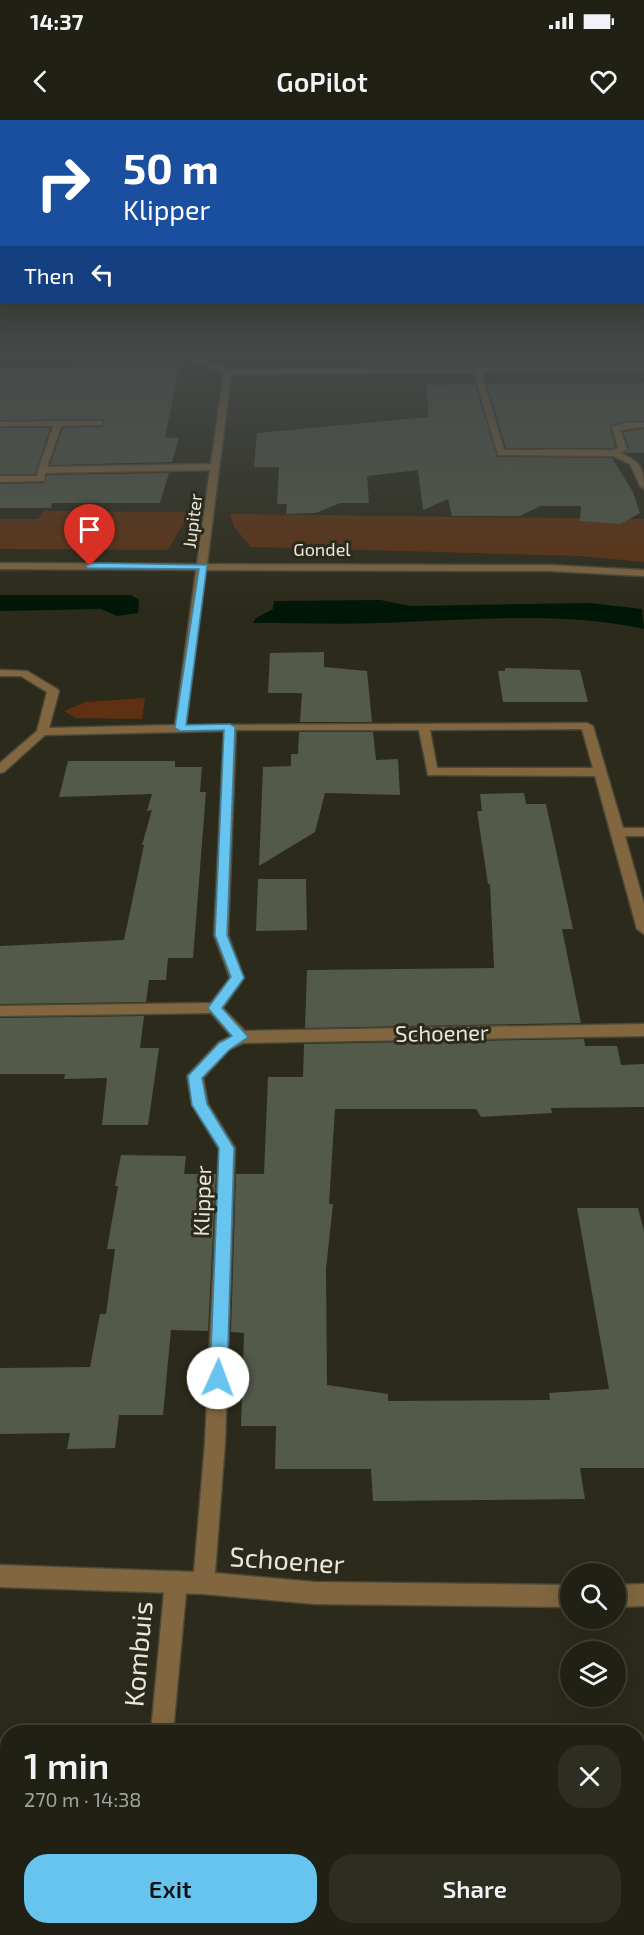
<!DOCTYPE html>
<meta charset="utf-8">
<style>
:root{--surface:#212014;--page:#2d2d22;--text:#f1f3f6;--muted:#a2a3a0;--line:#3e3e34;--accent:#67c4ef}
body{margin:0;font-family:"Exo 2",sans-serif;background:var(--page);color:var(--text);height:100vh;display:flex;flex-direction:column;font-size:22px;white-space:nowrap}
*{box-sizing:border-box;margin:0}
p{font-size:20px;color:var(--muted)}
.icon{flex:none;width:33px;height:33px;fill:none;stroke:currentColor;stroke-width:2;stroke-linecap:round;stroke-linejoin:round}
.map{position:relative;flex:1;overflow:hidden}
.side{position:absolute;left:0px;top:1605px;width:645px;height:210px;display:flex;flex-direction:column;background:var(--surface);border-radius:24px 24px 0 0;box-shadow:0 6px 24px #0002,0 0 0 2px var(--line)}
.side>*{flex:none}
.hud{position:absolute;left:0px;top:0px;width:645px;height:183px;box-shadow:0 6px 24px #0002,0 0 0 2px var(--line);background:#1a4fa0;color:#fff;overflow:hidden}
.fabs{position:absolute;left:560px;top:1443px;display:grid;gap:12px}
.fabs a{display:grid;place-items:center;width:66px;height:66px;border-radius:50%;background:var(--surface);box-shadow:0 6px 24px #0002,0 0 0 2px var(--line);font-size:30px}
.pin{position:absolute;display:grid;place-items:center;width:51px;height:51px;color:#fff;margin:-62px -26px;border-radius:50% 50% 50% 0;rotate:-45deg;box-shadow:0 0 6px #0007}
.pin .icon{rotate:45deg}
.me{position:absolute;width:66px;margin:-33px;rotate:2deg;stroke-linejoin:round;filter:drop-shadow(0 0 4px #0008)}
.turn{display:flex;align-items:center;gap:21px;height:126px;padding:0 24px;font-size:27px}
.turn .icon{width:78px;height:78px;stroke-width:2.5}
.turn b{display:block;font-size:42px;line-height:51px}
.then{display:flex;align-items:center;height:57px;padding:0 24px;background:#0003;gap:12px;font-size:22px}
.round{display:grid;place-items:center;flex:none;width:63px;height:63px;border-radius:24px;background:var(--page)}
.summary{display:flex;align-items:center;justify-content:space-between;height:102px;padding:0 24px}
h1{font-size:36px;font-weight:600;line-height:45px}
.primary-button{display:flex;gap:12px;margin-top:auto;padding:12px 24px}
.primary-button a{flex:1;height:69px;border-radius:24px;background:var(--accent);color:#111;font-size:24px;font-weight:600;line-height:69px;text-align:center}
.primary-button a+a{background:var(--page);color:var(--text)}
.status{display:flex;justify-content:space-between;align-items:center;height:42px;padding:0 30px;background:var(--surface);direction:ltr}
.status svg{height:16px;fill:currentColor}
header{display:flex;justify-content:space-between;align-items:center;height:78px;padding:0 24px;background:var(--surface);font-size:27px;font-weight:600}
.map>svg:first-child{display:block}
</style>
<div class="status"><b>14:37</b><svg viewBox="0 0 49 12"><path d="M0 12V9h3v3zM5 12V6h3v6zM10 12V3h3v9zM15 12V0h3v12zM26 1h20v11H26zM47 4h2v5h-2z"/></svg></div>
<header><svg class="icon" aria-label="back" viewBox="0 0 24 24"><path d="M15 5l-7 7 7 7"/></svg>GoPilot<svg class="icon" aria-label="heart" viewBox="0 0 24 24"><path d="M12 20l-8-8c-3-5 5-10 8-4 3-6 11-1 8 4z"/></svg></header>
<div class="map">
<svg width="644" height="1815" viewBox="0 0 644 1815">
<rect width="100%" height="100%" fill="#2c2a1a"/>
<path fill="#5f3112" d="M44,391l146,1 -22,38 -168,-1v-30h38z
M230,394l414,5v43l-65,-6 -328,-9 -17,-20z
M145,578l-3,21 -67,-1 -11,-7 22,-9z"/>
<path fill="#001606" d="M0,475h131l8,5 -1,13 -21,3 -16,-7 -101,2z
M380,480l31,6 179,-3 52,6 2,20c-77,-17 -161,-10 -239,-7 -50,3 -101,1 -152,1l3,-5 17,-9 1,-8z"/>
<path fill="#535a4a" d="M179,247l-14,71h14l-7,24 -122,3 13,-37 39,-1 2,-8 -104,1v-52z
M644,263v38h-19l-15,5 5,21 -2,1h-107l-19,-64z
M475,264l22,73 115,1 21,34 7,21 -20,11 -40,-3 1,-15h-41l-20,10h-68l-4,-17 -25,11 -5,-40 -51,6 2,27h-29l-24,10 -30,1 1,-10h-10l2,-37h-25l3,-34 171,-16 -1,-32z
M0,308h50l-15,46h-35z
M644,309v24h-19l4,-5 -6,-16z
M169,353l-9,30h-108l-1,5h-51v-24l44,-1 3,-8z
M324,532v15l43,4 5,51h-72l2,-29h-34l2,-40z
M505,548l75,2 8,32h-85l-5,-31h7z
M299,612h74l3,28 22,-1 2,36 -75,-2 -10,39 -56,34 4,-99 28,-1v-12h7z
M68,641h107v6h27l-2,25h6l-13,166h-25l-2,22h-17l-3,22 -146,2v-58l124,-6 20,-95h-2l10,-35 -5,1 5,-17 -93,3z
M524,673l2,11h20l27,125h-11l19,94 -276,5 2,-58 187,-2 -4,-84h-2l-11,-73h5l-2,-17z
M258,759h48l1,51 -51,1z
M144,896l-4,32h19l-11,77h-46l5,-47 -43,1 1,-5h-65v-56z
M584,919l1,7h32l4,19 23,-1v43l-93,1 1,5 -71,4 -5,-8h-141l-6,95h4l-7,65 1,116 61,9v7l162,-1 -1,-7 60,-4 -32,-181h61l6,23v237h-64l5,31 -196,2h-16l-2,-32h-96l1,-43h-35l3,-93 -13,-1 5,-158h28l4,-97h35l1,-33z
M121,1035l65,1 -2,18h32l-8,157 -37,-1 -8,85h-44l-4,33 -48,1 3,-16 -70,1v-66l90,-1 10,-53h6l9,-65h-8l11,-63h-3z"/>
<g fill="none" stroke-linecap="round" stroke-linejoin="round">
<defs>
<path id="pedestrian" d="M102,301v4h-3l-99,1v-4z
M42,347l4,3 -2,11 -44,1v-6h37l1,-6z
M176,1451l8,3 3,8 -14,150h-22l14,-150 3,-8z
M137,1808h25v7h-26z"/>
<path id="minor" d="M126,236h68l35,14 415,-3v4l-163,1 23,78h109l5,-2 -6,-21 14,-4h18v4l-24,3 7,19 -6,4c19,9 23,14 23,36l-4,-3 -10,-22 -17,-8 -115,-1 -24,-83 -243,2 -24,190 343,1 94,5v6l-94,-5 -344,-1 -20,155 401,-2 6,3 30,102h21v8h-19l19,68v30l-7,-5 -42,-153 -167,-1 -9,-45h-183l-8,205 16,43 -21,30 22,23 399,-7v12l-401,7 -14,7 -26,28 5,26 27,44 -10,295 -10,130 100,9 255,3v22l-255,-3 -111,-10 -204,-7v-22l194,7 11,-129 14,-294 -27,-44 -5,-29 32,-34 12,-6 -20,-23 -211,3v-10l211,-3 19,-25 -16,-43 10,-204 -179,4 -41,37 -4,1v-10l37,-32 10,-39 -26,-16h-21v-6l27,1 30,18 2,2 -10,37 126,-3 21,-155 -196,-1v-6l197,1 13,-94 -168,3 -4,-3 16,-46 4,-2 4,2 -15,43 164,-3 13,-91 -35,-14 -59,-1zM582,609l11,39h-156l-7,-38z
M644,1464v22l-29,1v-22z"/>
</defs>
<use href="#pedestrian" stroke="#4a4839" stroke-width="3"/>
<use href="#minor" stroke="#4a4839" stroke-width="3"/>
<use href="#pedestrian" fill="#81663f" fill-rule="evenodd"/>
<use href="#minor" fill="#81663f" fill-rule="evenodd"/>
</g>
<linearGradient id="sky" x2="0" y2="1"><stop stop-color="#18170e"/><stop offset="0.48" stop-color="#454a49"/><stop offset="1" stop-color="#454a49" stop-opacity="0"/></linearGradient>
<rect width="644" height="490" fill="url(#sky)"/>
<path fill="#67c4ef" stroke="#437f9b" stroke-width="1.5" d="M90,443l117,2 -21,160 44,-1 5,3 -8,208 17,43 -22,30 26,29 -19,13 -27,28 5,26 27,44 -7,230 -2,5 -7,3 -6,-3 -2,-5 9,-230 -27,-43 -4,-29 31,-33 13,-7 -24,-28 23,-31 -16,-42 9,-205 -44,1 -5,-3 24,-159 -112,-1 -1,-2z"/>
<g text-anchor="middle" stroke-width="6" stroke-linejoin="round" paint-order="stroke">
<g font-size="18" fill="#e8e7dd" stroke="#2c2a1a">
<text transform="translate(193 401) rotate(-83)" y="6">Jupiter</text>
<text x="322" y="436">Gondel</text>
</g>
<g font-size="22" fill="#e8e7dd" stroke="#2c2a1a">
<text transform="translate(442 913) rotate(-1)" y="8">Schoener</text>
<text transform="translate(202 1081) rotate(-88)" y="8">Klipper</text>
</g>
<g font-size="27" fill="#e8e7dd" stroke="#2c2a1a">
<text transform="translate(287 1441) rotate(4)" y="9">Schoener</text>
<text transform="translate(139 1534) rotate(-85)" y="9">Kombuis</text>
</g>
</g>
</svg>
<div class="fabs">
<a><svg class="icon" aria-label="search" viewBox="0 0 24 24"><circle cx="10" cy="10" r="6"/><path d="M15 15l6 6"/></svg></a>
<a><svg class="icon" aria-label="layers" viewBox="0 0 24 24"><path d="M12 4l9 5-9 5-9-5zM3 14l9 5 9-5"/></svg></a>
</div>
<div class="pin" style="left:90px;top:446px;background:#d93025"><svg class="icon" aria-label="arrive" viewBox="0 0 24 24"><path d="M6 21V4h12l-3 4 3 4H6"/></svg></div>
<svg class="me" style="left:218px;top:1258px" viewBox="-20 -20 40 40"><circle r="19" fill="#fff"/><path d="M0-13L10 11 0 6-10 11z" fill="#67c4ef"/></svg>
<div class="hud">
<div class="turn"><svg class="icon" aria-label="right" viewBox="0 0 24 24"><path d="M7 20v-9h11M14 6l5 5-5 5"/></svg><div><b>50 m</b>Klipper</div></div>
<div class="then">Then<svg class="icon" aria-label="left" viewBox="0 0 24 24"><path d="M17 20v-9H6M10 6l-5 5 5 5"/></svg></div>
</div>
<section class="side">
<div class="summary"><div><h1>1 min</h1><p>270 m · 14:38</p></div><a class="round"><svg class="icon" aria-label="close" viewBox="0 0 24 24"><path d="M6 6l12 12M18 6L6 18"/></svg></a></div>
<div class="primary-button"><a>Exit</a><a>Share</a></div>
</section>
</div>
